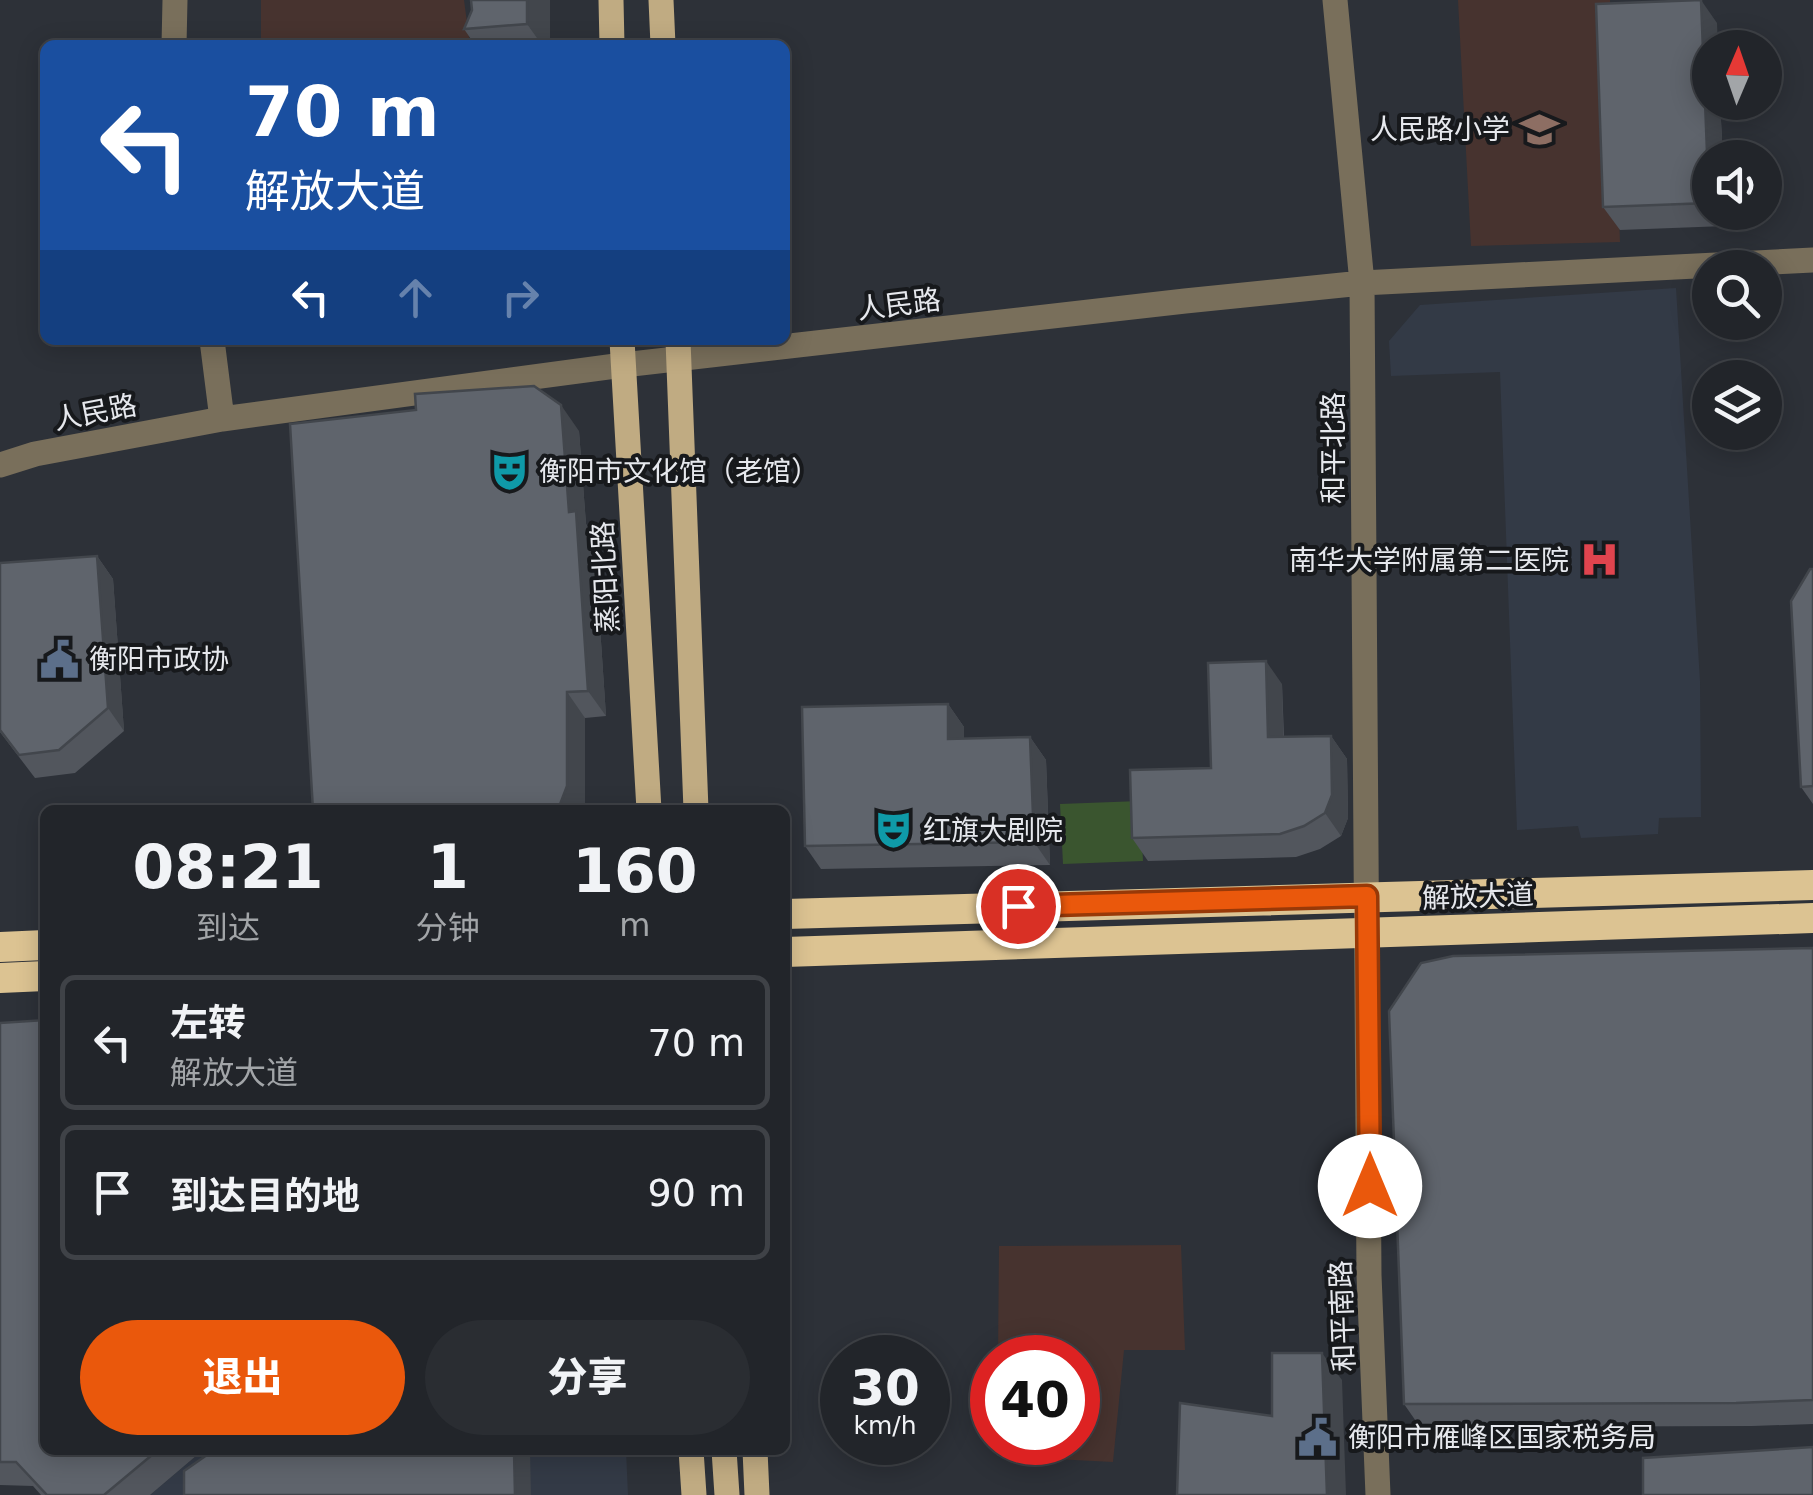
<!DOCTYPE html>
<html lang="zh">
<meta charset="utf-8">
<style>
:root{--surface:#22252a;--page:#2a2d32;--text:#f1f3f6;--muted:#a2a5a8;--line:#3f4247;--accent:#ea580c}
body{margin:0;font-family:"DejaVu Sans","Noto Sans SC",sans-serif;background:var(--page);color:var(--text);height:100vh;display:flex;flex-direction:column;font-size:38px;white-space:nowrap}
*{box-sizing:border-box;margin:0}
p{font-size:32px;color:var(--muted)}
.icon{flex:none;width:55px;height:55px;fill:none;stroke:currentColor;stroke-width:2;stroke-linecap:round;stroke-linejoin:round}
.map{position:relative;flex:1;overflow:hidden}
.panel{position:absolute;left:40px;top:805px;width:750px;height:650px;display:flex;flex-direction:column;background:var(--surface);border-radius:15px;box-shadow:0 5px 25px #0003,0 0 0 2px var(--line)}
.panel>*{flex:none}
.top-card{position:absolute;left:40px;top:40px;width:750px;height:305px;border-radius:15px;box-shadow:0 5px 25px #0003,0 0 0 2px var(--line);background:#1a4fa0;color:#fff;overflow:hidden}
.needle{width:65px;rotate:2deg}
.fabs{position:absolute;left:1692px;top:30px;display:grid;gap:20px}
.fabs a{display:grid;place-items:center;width:90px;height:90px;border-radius:50%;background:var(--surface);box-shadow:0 5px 25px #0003,0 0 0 2px var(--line);font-size:50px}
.speed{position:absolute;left:820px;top:1335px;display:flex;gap:20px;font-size:50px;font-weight:700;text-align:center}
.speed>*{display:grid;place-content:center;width:130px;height:130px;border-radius:50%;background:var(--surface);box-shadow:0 5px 25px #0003,0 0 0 2px var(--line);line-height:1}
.speed small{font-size:25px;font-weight:400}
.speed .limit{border:15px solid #d22;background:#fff;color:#111}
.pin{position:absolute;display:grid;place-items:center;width:85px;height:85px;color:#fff;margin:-42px;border:5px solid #fff;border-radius:50%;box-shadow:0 2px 10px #0007}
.me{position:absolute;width:110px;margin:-55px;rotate:0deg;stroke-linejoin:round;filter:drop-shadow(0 0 8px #0008)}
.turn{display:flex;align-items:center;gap:35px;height:210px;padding:0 40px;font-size:45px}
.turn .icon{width:130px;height:130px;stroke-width:2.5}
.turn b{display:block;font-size:70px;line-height:85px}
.lanes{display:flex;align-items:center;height:95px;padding:0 40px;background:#0003;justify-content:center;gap:50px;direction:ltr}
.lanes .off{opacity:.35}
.eta{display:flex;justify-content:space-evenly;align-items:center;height:170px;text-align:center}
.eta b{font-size:60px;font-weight:800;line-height:70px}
.action{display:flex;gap:20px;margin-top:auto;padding:20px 40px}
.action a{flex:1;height:115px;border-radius:60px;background:var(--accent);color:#fff;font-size:40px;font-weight:800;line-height:115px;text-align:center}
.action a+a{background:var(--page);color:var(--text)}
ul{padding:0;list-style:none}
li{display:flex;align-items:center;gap:30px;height:135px;margin:0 20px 15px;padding:0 20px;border:5px solid var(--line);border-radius:15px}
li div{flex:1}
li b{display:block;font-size:38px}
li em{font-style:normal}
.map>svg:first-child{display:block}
</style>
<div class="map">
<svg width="1813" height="1495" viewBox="0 0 1813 1495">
<rect width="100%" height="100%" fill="#2d3138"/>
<path fill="#333a46" d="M1676,288l24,393 1,136 -42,1 -1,16 -77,4 -3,-12 -61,4 -17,-458 -109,4 -2,-35 31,-36z
M203,1450h423l2,45h-478z"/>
<path fill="#47332f" d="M261,0h203l6,45h-209z
M1458,0h152l10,242 -149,4z
M1181,1245l4,105h-61l-11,112 -116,-6v-13l81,-1v-84l-80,-1 1,-111z"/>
<path fill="#3a552f" d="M1140,801l3,60 -80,3 -3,-60z"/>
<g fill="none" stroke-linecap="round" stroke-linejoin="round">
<path stroke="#796f5b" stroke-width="25" d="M1335,0l27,283 7,992 9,220
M174,45l1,-45
M212,340l10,79
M0,465l35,-11 187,-35 401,-54 562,-64 177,-18 451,-23"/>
<path stroke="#c0ab82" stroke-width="25" d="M611,0l1,45
M661,0l2,45
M622,340l27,470
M678,340l18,470
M691,1450l3,45
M724,1450l3,45
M755,1450l2,45"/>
<path stroke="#dcc392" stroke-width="30" d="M785,914l1028,-29
M0,947l45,-2
M785,952l1028,-34
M0,978l45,-2"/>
</g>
<path fill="#52565d" d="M471,0h79v45h-75l-11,-16 8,-19z
M1717,23l-7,79h10l3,56h-13v54h15v14l-105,4 -17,-23z
M416,410l163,21 7,93 8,13 12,179 -21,2v92z
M97,556l16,23 11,152 -49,42 -40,5 -35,-46v-169z
M1813,569v235l-12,-17z
M1282,684l2,53 47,-1 16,23 1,59 -7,18 -21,13 -24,8 -148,4 -16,-23 79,-70z
M948,704l16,23v12l66,-2 16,23 4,105 -229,4 -16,-23z
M1813,948v476l-61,2 -332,1 -16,-23z
M0,1023l45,427h158l-53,45h-109l-8,-9 -33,-1z"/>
<path fill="#42464c" d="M527,0h23v45h-8l-15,-21z
M1701,0l16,23 1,25h-8v54h10l3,56h-13v46z
M1716,212h9v14z
M561,405l18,26 7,93 8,13 12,179 -18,-25 -19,-179z
M97,556l16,23 11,152 -16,-23z
M1266,661l16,23 2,76 -16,-23z
M567,692l18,26v92h-28z
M948,704l16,23v35l-16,-23z
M1331,736l16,23 1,59 -7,18 -16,-23z
M1030,737l16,23 4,105 -16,-23z
M1322,1353l20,27 4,115h-19z
M514,1450h16l1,45h-16z"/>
<path fill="#5f646c" stroke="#42464c" stroke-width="2.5" d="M471,0h56v24l-63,5 8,-19z
M1701,0l8,203 -106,4 -7,-203z
M534,386l27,19 8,107 7,-1 12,180 -21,1v94l-8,21 -2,3h-244l-23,-386 126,-14 -1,-16z
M97,556l11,152 -49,42 -40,5 -19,-25v-167z
M1810,569h3v217l-12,1 -10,-186z
M1266,661l2,76 63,-1 1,59 -7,18 -21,13 -24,8 -148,4 -2,-68 81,-2 -3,-105z
M948,704v35l82,-2 4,105 -229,4 -3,-139z
M1813,948v452l-77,3 -332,1 -15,-393 32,-48 32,-7z
M45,1020v430h113l-54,45h-57l-31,-33h-16v-439z
M1272,1353h50l5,142h-150l3,-92 92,13z
M1813,1447v48h-170v-37z
M214,1450h300l1,45h-331v-24z"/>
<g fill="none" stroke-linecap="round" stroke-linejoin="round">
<defs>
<path id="route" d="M1018,906l349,-10 3,290"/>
</defs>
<use href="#route" stroke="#983908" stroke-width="25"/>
<use href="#route" stroke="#ea580c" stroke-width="18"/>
</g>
<defs>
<symbol id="school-bare" viewBox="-9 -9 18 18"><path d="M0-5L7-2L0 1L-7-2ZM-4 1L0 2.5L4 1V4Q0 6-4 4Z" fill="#8d6e63" stroke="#17191c" stroke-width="2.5" paint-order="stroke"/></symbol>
<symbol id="theatre-bare" viewBox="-9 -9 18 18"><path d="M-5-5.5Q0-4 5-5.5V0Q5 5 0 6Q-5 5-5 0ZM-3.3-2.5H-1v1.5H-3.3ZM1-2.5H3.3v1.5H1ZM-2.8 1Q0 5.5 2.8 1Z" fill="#0f9aa8" stroke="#17191c" stroke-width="2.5" paint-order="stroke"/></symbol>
<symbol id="hospital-bare" viewBox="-9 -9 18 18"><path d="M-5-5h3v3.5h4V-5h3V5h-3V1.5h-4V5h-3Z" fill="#e0444e" stroke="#17191c" stroke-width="2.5" paint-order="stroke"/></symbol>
<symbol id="civic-bare" viewBox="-9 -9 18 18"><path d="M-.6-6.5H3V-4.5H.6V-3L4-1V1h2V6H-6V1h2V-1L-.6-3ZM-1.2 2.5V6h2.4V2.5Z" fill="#5c6f8a" stroke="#17191c" stroke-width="2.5" paint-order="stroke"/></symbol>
</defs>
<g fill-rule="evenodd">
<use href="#school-bare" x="1512" y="102" width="55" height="55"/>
<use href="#theatre-bare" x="482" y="444" width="55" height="55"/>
<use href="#hospital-bare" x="1572" y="532" width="55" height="55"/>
<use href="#civic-bare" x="32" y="632" width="55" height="55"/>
<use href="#theatre-bare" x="866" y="802" width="55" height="55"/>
<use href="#civic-bare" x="1290" y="1410" width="55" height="55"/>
</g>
<g text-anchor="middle" stroke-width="8" stroke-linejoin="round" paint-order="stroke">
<g font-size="28" fill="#e6e8ed" stroke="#17191c" text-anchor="start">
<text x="1510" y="139" text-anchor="end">人民路小学</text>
<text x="539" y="481">衡阳市文化馆（老馆）</text>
<text x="1569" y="570" text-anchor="end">南华大学附属第二医院</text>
<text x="89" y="669">衡阳市政协</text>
<text x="923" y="840">红旗大剧院</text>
<text x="1348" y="1447">衡阳市雁峰区国家税务局</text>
</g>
<g font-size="28" fill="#e6e8ed" stroke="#17191c">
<text transform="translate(899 304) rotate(-7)" y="10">人民路</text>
<text transform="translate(95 412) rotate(-11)" y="10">人民路</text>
<text transform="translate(1333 448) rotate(-90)" y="10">和平北路</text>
<text transform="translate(605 577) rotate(-93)" y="10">蒸阳北路</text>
<text transform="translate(1478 896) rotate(-2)" y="10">解放大道</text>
<text transform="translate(1342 1316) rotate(-92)" y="10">和平南路</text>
</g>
</g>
</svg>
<div class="fabs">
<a><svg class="needle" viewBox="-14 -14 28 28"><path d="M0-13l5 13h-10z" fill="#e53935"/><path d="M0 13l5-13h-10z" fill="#a2a5a8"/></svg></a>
<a><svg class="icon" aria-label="sound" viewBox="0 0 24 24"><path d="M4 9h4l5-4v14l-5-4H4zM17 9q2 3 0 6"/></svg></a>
<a><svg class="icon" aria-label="search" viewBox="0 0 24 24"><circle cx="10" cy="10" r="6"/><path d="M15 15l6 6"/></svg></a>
<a><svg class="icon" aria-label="layers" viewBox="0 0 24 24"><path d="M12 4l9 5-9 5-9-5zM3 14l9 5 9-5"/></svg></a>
</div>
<div class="speed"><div>30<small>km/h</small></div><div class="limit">40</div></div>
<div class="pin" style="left:1018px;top:906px;background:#d93025"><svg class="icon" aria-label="arrive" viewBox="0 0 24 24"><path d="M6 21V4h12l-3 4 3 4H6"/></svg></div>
<svg class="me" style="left:1370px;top:1186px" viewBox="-20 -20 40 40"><circle r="19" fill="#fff"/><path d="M0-13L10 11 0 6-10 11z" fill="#ea580c"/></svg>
<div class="top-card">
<div class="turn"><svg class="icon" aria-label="left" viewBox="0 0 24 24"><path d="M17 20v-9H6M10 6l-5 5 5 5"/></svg><div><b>70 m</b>解放大道</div></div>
<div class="lanes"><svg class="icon" aria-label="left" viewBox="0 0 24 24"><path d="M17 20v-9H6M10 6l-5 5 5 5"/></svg><svg class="icon off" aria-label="ahead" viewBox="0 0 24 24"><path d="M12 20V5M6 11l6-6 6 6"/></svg><svg class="icon off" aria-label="right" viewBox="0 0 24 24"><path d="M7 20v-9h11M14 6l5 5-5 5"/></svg></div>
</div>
<section class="panel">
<div class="eta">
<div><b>08:21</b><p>到达</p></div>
<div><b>1</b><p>分钟</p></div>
<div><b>160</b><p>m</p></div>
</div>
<ul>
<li><svg class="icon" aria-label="left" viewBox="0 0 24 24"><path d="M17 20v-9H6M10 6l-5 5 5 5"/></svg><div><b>左转</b><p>解放大道</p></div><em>70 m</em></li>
<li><svg class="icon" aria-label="arrive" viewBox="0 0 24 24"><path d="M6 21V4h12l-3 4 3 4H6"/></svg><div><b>到达目的地</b></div><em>90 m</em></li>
</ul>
<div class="action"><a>退出</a><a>分享</a></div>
</section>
</div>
